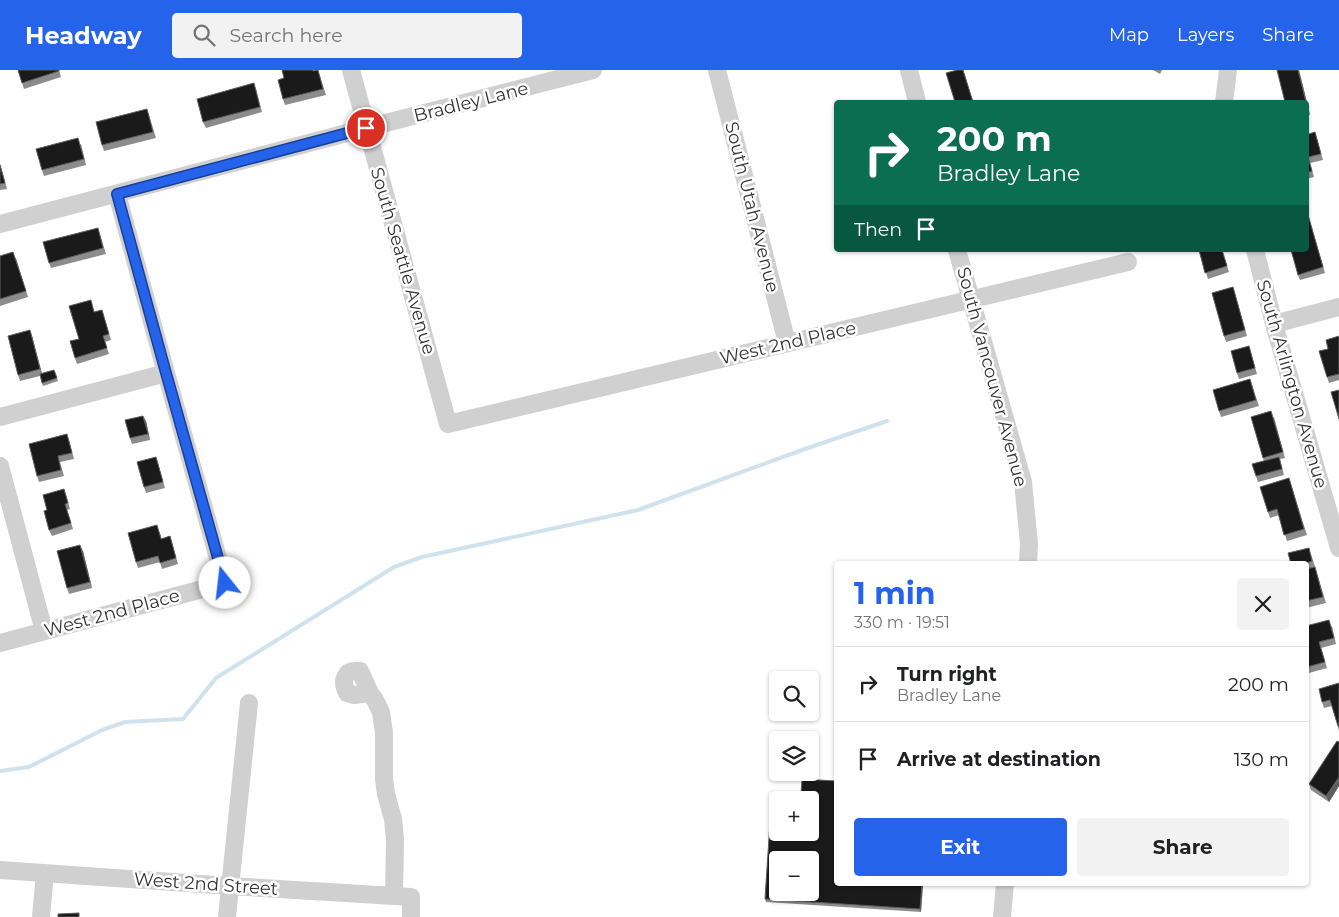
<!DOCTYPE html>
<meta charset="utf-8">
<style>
:root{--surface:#fff;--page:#f2f2f2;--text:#202124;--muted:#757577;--line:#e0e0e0;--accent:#2563eb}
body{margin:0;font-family:Montserrat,sans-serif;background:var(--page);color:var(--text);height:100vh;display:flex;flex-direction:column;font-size:19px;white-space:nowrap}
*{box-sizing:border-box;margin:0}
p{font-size:16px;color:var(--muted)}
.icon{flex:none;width:28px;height:28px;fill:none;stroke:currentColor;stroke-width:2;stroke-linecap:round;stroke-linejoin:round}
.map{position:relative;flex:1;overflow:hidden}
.panel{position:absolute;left:834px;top:491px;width:475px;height:325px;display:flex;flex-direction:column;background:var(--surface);border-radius:5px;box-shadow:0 1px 4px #0004}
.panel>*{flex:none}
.top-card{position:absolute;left:834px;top:30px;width:475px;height:152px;border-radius:5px;box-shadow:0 1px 4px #0004;background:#0b6e4f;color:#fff;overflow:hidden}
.buttons{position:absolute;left:769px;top:601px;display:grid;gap:10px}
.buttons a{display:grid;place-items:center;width:50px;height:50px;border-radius:5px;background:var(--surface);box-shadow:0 1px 4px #0004;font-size:25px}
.pin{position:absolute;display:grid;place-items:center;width:42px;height:42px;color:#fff;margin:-21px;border:2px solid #fff;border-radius:50%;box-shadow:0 1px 5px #0007}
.me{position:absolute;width:55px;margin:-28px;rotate:344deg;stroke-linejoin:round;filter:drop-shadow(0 0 4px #0008)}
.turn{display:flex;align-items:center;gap:18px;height:105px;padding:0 20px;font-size:22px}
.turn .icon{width:65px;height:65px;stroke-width:2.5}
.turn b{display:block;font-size:35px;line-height:42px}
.then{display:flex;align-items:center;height:48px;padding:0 20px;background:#0003;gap:10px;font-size:19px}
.round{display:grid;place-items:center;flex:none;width:52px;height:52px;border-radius:5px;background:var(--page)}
.headline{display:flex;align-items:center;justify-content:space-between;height:85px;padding:0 20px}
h1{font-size:30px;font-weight:700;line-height:38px;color:var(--accent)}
.cta{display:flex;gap:10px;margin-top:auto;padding:10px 20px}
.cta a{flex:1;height:58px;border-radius:5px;background:var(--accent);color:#fff;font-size:20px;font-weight:700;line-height:58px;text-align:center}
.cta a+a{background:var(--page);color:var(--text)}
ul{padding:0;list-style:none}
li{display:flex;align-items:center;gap:15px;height:75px;padding:0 20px;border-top:1px solid var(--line)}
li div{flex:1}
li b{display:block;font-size:19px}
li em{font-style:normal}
header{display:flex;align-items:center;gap:30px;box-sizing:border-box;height:70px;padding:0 25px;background:var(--accent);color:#fff}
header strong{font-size:24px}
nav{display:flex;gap:28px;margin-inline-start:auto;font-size:18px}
.search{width:350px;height:45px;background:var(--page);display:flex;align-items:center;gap:12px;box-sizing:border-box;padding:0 18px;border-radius:5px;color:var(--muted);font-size:19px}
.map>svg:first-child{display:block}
</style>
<header>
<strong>Headway</strong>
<div class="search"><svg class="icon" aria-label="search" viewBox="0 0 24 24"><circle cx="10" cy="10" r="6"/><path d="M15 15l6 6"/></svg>Search here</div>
<nav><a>Map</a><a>Layers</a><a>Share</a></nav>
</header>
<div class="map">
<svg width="1339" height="847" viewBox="0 0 1339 847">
<rect width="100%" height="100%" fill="#fff"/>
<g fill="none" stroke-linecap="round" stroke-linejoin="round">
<path stroke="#cfe2ee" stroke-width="4" d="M0,701l29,-4 73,-37 23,-8 58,-3 33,-41 178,-111 28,-10 216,-47 167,-61 82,-28"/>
<path stroke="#d0d0d0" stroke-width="18" d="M351,0l97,354 680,-162
M717,0l70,273
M909,0l8,32
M1224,32l4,-32
M0,154l366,-96 227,-58
M957,180l66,232 6,62 -1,20
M1255,180l19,74 65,224
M1274,254l65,-17
M0,347l166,-44
M0,396l44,165
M0,573l225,-60 -59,-210 -49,-179
M370,623l-16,2 -7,-2c-6,-12 -3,-24 13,-22l10,22 5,7 6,12 3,21v46l2,15 7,25 2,20 -1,57
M0,800l230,16 181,11v20
M41,847l4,-44
M227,847l22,-214
M1002,847l3,-33"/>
</g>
<path fill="#8c8c8c" d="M18,0h41l2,7 -37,12z
M1153,0h9l-2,4z
M1299,0l11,45h-4v-13z
M314,1l6,5 6,19 -41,10 -2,-6z
M256,19l6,23 -56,16 -3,-6z
M149,45l7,23 -52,13 -2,-6z
M1315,62l8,28 -13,3 4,14 -8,2v-44z
M81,74l5,21 -42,11 -2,-6z
M0,93l7,26 -7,1z
M1308,144l17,59 -25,7 -2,-5z
M100,164l6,20 -55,14 -2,-5z
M1199,180h23l7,22 -21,7z
M0,186l16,2 12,39 -28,9z
M1233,217l14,49 -21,6 -2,-6z
M102,240l9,30 -6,2 4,12 -32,10 -2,-6 4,-19 16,-27z
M32,266l10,37 12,-3 4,11 -15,5 -3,-10 -20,5 -2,-6z
M1339,266v44l-10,3 -2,-6 1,-28z
M1249,276l8,28 -18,5 -2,-6z
M1252,315l7,21 -38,11 -2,-6z
M1251,347h23l11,41 -5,1 4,16 -26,7 -2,-6 8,-15z
M146,351l4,19 -18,4 -2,-6z
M69,370l5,19 -14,3 4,14 -25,6 -2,-6z
M158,393l7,25 -19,5 -2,-6z
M1289,408l18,57 -20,6 -8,-26 -9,3 -2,-6z
M66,425l4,14 -3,1 6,19 -21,7 -3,-6 -2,-20z
M159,461l3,8 8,-3 8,28 -16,5 -2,-7 -22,6 -2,-6z
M83,481l9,37 -23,6 -2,-6z
M1311,484l6,19 9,30 -20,5v-44h-15z
M1306,556h26l4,18 -15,4 6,20 -18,5 -3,-8z
M1339,613v48l-7,-25 -8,2 -2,-6z
M1339,672v44l-10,16 -18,-12 -2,-6z
M836,814h87l-2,28 -155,-10 -1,-3z"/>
<path fill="#5f5f5f" d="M1298,0h1l11,45 -2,-6z
M30,260l2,6 10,39 -2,-6z
M143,346l3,5 4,19 -2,-6z
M80,475l3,6 9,37 -2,-6z
M1339,707v9l-10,16 -3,-6z
M922,814h1l-2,28 -1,-3z"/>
<path fill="#1a1a1a" stroke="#5f5f5f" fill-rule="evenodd" d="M18,0h41v1l-37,12z
M282,0h31v1l5,-1 5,19 -40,10 -5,-19 6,-2z
M957,0h6l10,32h-18l-9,-29z
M1277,0h21l8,32h-21z
M254,13l6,24 -57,15 -6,-23z
M147,39l6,23 -51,13 -6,-23z
M1315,62l6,22 -13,3 4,14 -6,2v-38z
M78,68l6,21 -42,11 -6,-21z
M0,95l5,18 -5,1z
M1306,138l17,59 -25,8 -7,-25h15z
M98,158l5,20 -54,15 -6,-21z
M1199,180h23l5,16 -22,7z
M13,182l13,39 -26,8v-43z
M1233,217l12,43 -21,6 -12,-43z
M91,230l3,12 8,-2 7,24 -6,2 4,12 -32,10 -5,-17 9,-2 -10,-33z
M30,260l10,39 -22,6 -10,-39z
M1339,266v38l-12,3 -8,-26 9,-2 -2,-9z
M1249,276l6,22 -18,5 -6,-22z
M54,300l3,8 -15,5 -2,-9z
M1250,309l6,21 -37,11 -6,-21z
M1339,320v29l-8,-27z
M1271,341l12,41 -20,6 -12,-41z
M143,346l5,18 -18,4 -5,-18z
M67,364l5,19 -14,3 3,14 -24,6 -8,-32z
M156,387l7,25 -19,5 -7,-25z
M1279,387l3,12 -26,7 -4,-12z
M1289,408l15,51 -20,6 -7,-26 -9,3 -8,-25z
M64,419l4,14 -3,1 6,19 -22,7 -5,-19 3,-1 -4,-15z
M157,455l4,14 9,-3 6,22 -16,5 -2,-7 -22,6 -8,-29z
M80,475l10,37 -23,6 -10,-37z
M1309,478l3,13 -8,3h-13l-3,-11z
M1315,497l8,30 -17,4v-32z
M1329,550l5,18 -15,4 6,20 -18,5 -1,-41z
M1339,613v43h-1l-8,-26 -8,2 -3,-13z
M1337,671l2,1v35l-13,19 -17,-12z
M802,709l34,2v103h86l-2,25 -155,-10 7,-107 29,2zM778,730h32v32h-32zM778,790h32v32h-32z
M79,843v4h-21v-3z"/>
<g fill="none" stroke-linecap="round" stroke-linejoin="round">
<defs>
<path id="route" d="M225,513l-59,-210 -49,-179 249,-66"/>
</defs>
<use href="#route" stroke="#184099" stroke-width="12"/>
<use href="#route" stroke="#2563eb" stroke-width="9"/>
</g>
<g text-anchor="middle" stroke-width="5" stroke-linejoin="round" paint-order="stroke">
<g font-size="18" fill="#333" stroke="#fff">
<text transform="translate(471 32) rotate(-14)" y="6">Bradley Lane</text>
<text transform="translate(752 137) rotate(76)" y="6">South Utah Avenue</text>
<text transform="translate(403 191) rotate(74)" y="6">South Seattle Avenue</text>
<text transform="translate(788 273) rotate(-13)" y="6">West 2nd Place</text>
<text transform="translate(992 307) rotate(75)" y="6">South Vancouver Avenue</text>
<text transform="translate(1292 314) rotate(74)" y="6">South Arlington Avenue</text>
<text transform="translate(112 543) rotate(-15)" y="6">West 2nd Place</text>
<text transform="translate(206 814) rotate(4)" y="6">West 2nd Street</text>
</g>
</g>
</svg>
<div class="buttons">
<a><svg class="icon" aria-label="search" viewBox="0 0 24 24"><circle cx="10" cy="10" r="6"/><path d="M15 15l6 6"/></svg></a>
<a><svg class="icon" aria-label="layers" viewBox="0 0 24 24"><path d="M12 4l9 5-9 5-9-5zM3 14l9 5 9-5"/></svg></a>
<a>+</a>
<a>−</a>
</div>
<div class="pin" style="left:366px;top:58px;background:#d93025"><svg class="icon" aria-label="arrive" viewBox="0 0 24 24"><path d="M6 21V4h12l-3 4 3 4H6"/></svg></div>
<svg class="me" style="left:225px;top:513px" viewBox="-20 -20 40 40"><circle r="19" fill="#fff"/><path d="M0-13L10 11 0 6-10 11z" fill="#2563eb"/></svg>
<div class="top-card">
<div class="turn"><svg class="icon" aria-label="right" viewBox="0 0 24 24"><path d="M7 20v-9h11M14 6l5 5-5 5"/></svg><div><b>200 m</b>Bradley Lane</div></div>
<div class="then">Then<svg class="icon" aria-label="arrive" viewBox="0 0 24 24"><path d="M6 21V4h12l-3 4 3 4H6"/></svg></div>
</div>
<section class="panel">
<div class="headline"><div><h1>1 min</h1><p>330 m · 19:51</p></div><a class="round"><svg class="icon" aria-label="close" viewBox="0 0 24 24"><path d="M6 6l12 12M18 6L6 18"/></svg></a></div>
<ul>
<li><svg class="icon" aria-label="right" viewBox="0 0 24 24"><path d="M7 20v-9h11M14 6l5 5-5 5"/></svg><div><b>Turn right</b><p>Bradley Lane</p></div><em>200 m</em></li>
<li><svg class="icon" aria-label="arrive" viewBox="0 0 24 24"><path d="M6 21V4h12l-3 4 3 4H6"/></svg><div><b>Arrive at destination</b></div><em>130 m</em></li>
</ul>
<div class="cta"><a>Exit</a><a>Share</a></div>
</section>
</div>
